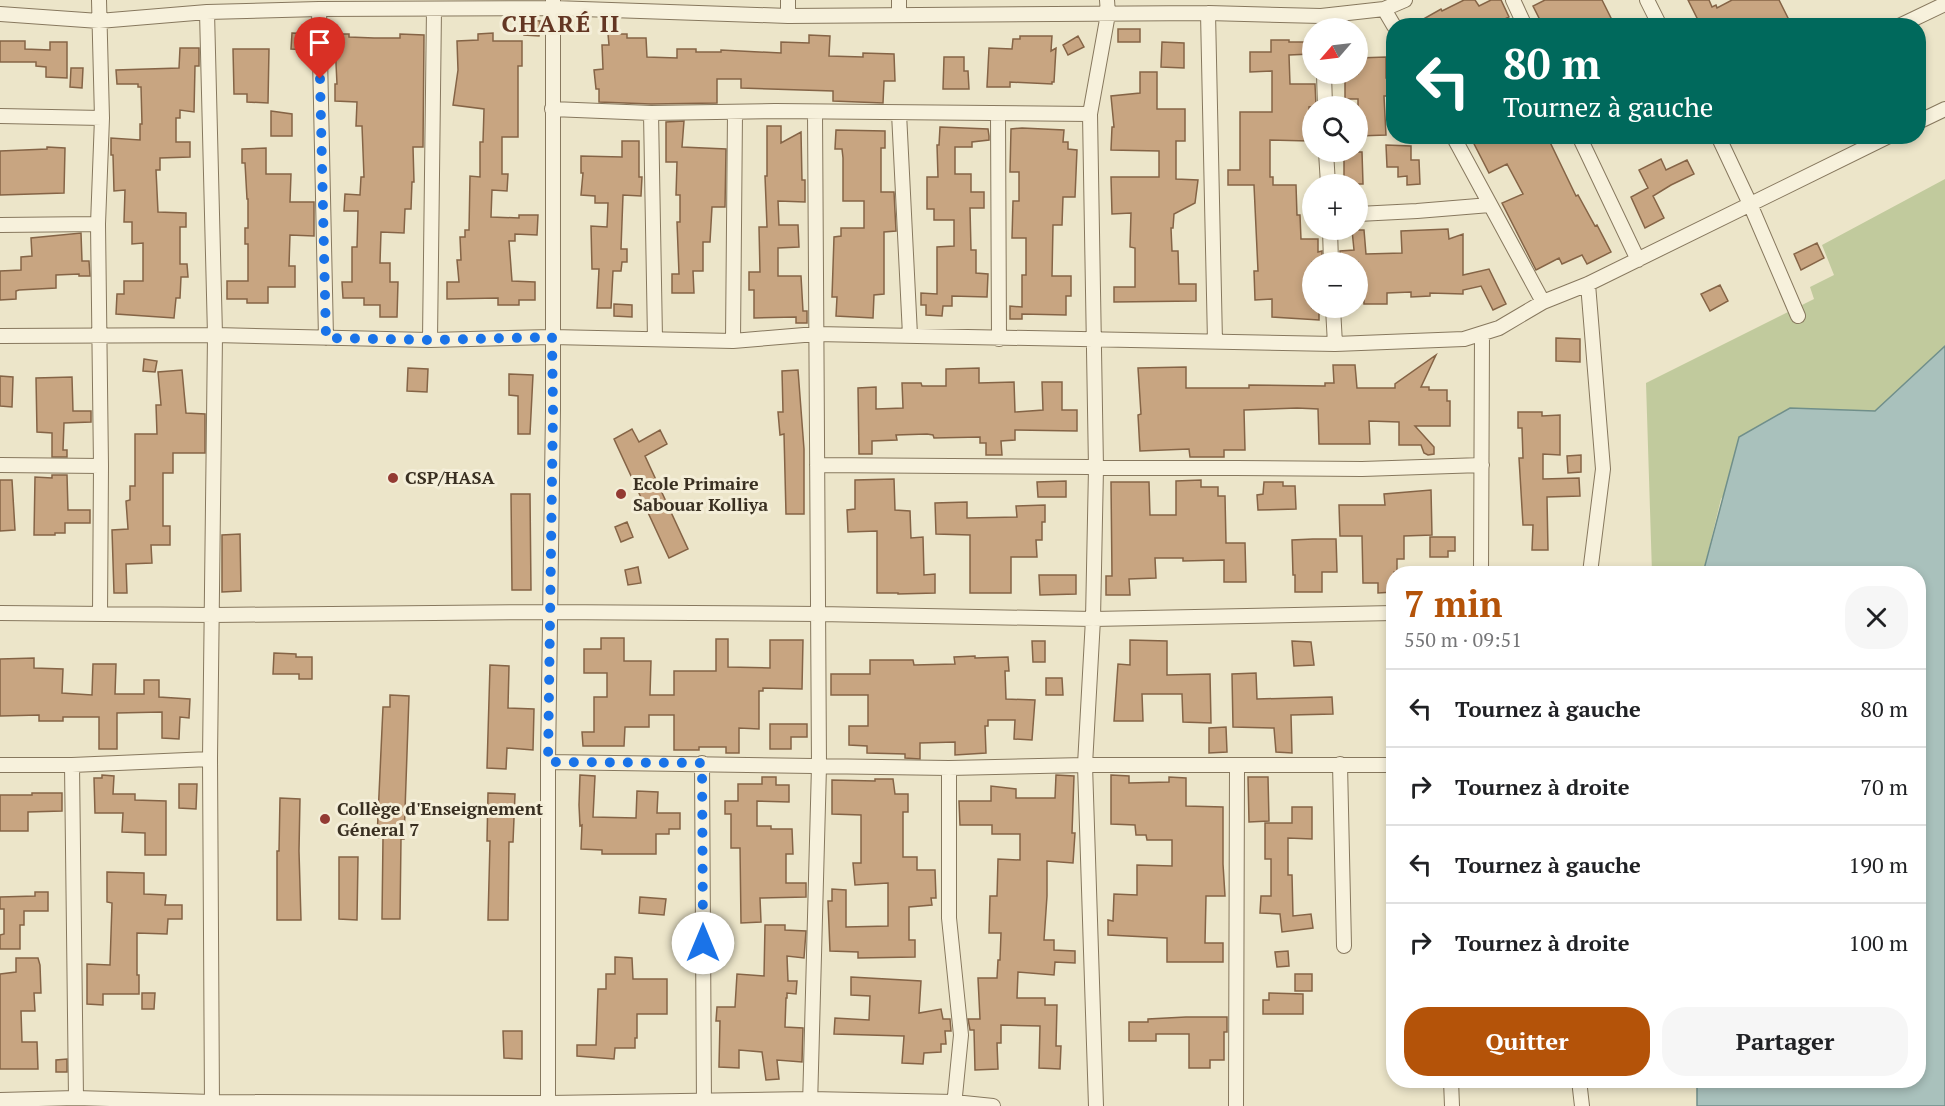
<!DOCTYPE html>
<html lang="fr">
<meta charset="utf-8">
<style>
:root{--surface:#fff;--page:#f6f6f6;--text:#202124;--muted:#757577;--line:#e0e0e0;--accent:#b45309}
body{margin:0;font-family:"PT Serif",serif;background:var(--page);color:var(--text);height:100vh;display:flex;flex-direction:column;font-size:22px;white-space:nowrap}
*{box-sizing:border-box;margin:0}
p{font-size:20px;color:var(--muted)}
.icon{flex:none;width:33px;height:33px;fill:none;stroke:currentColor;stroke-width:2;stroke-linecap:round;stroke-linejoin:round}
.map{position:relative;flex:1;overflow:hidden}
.sheet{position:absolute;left:1386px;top:566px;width:540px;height:522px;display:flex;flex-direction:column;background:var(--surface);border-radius:24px;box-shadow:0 3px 9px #0003}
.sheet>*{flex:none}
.banner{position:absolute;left:1386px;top:18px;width:540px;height:126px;border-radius:24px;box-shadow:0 3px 9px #0003;background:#00695c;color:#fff;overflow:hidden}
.needle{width:39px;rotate:242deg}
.tools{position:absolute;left:1302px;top:18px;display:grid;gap:12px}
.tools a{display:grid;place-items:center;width:66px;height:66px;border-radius:50%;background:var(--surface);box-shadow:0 3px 9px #0003;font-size:30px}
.pin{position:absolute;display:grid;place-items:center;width:51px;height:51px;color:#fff;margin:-62px -26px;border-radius:50% 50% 50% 0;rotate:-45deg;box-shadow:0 0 6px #0007}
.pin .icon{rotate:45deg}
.me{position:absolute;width:66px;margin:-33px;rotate:0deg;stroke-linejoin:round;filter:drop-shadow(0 0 4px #0008)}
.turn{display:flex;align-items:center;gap:21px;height:126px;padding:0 18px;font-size:27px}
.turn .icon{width:78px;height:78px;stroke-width:2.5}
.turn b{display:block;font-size:42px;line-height:51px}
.round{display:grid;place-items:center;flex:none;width:63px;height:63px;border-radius:24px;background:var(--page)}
.head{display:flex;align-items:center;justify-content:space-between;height:102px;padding:0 18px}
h1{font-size:36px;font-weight:800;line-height:45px;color:var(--accent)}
.primary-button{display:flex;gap:12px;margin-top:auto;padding:12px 18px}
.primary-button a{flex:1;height:69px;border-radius:24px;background:var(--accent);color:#fff;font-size:24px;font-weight:800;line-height:69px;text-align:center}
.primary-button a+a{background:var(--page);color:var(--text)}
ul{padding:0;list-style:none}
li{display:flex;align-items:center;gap:18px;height:78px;padding:0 18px;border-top:2px solid var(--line)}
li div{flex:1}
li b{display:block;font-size:22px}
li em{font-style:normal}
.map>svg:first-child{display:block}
</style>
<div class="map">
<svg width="1945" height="1106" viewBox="0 0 1945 1106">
<rect width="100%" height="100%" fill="#ece5c9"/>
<path fill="#c1ca9d" d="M1945,179v167l-70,65 -85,-3 -69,91 -18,74h-51l-6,-190 168,-84 -4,-12 24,-12 -12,-30z"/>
<path fill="#a9c1bc" stroke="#708f8a" stroke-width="1.5" d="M1945,346v760h-248v-26h221v-507h-215l36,-136 51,-29 85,3z"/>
<path fill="#c8a581" stroke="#856446" stroke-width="1.5" d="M1464,0h11l4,6 12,-6h10l8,17 -18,9h-80l30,-17 1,2z
M1545,0h57l13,26h-72l-10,-20z
M1688,0h21l3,7 4,-2 1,3 15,-8h47l13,26h-91z
M526,20l14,1 -1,15 -15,-1z
M1118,29h22v13h-22z
M292,33l19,1v16l-20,-1z
M493,33v8h29v25h-4v71h-16v37h6l-1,17 -15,-1 -1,27 28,1v-3h19l-1,20 -22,-1v7h-6l3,40 23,1v18h-16v5h-21v-7l-51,1v-17h12l-2,-22h4l-1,-23h5v-7h4l1,-54 10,1v-35h3l1,-33 -31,-4 5,-35 -1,-29 21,-1v-6z
M329,34h20v3l25,1h26v-4l24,1 -1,112h-10l1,35h-2l-1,27h-6l-1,24 -23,-1 -1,31h10v19h8l-1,35h-17v-12h-16v-7h-21l-1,-16h10v-35h5l1,-36h-14l1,-17 15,1 1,-18h3l-2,-51h-6l1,-24 -22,-1v-17h2l-2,-41v2h-6z
M608,34h19v4h19l1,19 30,1v-9h19v3h25v-2l60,3v-11l28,1v-8l21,1 -1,20 34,1v-4l31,1 1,27h-11l-1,22 -50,-2v-10l-92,-3v-9h-24v24l-66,1 -52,-2v-13h-3l-2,-19 9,-1 -1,-24h7z
M1020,36h32l-1,15 5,-3 -2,34h-2v2l-42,-2v5h-23l2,-39 23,1 1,-10h7z
M1078,36l6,11 -16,8 -5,-10z
M1271,40h18v2h22v12l-22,1 1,29h25l1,22 -7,1v34l-39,-1v37h3v8h23l1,30h3l1,24h17v13l4,-1v11h-10v46h7v12l-47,-3v-18l-17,1 -1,-29h4l-4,-86h-26v-15h12v-58h32v-41l-22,1v-20h21z
M0,41h25v8l25,1v-8h17v36l-21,-1v-10l-10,-1v-4h-36z
M1162,42l22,1v25l-23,-1z
M180,48h19v18h-4l-1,46 -14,-2v8h-4v24h14v15l-30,1v12h-4l2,42 28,1v14h-6v37h7l1,13h-7l-1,21h-4l-2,20 -58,-4 1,-20h7v-13h19v-38l-11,1v-22h-8l1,-32 -11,1 -1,-36h-2v-17l29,2v-16h2l-1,-37h-3v-3h-21l-1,-14 63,-2z
M233,49h36l-1,54 -21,-1v-8h-13z
M944,57h20v14h4l1,18h-26z
M1386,57v21h8v18h-10l2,39 -28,1v-37h-13v-25h13v-16z
M71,68h12l-1,20 -12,-1z
M1140,72h17v37h28v32h-9v38l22,1 -3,23 -21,11 -1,14h-2l1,23h6l1,33h17v17l-82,1v-15h21v-39l-5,-1 1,-34 -19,1 -1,-37h48v-26l-48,-1 1,-23h2l-3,-31 29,-3z
M271,111l21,3v22h-21z
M684,121l-2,26 44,2 -1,58h-13l-2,35h-7v29h-10l1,22h-22v-19h7l-2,-52h3v-27h-4l1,-33h-11v-40z
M767,126h14v17l20,-11 1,48h3v22l-27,-1 1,24h19l1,22 -21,1v28h23l2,35h4v12h-11v-6l-42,1v-28h-5v-18h11l-1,-45h8l-2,-51h2z
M940,127l48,2 1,7v4l-17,2v5h-17v27h16v18h13v16h-14l1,42h5v23l12,1 -1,23 -35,-1v10h-9l-1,10 -16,-1v-10h-5v-12l16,1v-47l17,-1v-26h-20v-11h-7v-32h11l-1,-32h2z
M1022,128l42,2 -1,12h5v7l9,1 -2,47h-12l-1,28h-9l-1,51h19v20h-5v19l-44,-1v5h-12v-13l12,1v-32h4v-37h-14l1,-37h6v-29h-9l1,-43z
M836,130l49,1v17h-4v44h13l2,39 -12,1v62l-10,1 -1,23 -37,-2 1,-19h-5l2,-60 7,-1v-8h23v-27h-21v-43l-1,-9h-7z
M1470,136h77l29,60 2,-1 17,31 2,-1 14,27 -24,12 -5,-9 -20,9 -3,-6 -23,12 -34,-67 21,-9 -16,-30 -18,9z
M622,141h17v36h3l-1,19 -18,-1 -2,54h6v13h-5l-1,9h-8l-2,37h-14l2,-39h-7l-1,-43 16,1 1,-24h-13v-7l-14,-1 2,-22h-2v-17l41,1z
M1386,145l25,1v14h8l1,24 -13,1v-9l-9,1v-10h-11z
M47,147l18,1 -1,45 -64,2v-44l47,-2z
M266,148v26h25l-1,28h24v34l-24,-1 -1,31h6v21h-27v16h-21v-4h-20v-18h21v-37h-3v-16h3v-29h-1l-2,-36h-3v-14z
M1344,152h18l1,32h-19z
M1661,159l5,11 21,-10 7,14 -23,11 -18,11 11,22 -19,10 -14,-31 17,-9 -9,-18z
M1448,229l1,10 14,-5v41l26,-6 17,35 -13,6 -12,-24 -18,4v4l-33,-1v3l-19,1v-5l-24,1v11h-23l-1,-32h-5v-10h-18v-11l14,-1 -2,-20h12l2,24 36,-1 -1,-22z
M81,233l1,28h7l1,15h-11v-2l-23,1v13l-37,2 -3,1v8l-16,1v-29l21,-1v-13l11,-1 -1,-18z
M1817,243l7,15 -23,12 -7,-16z
M1720,285l8,16 -18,10 -9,-17z
M614,304l18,1v12l-18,-1z
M1556,338l24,1v23l-24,-1z
M1436,355l-15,32h8v3h18v11h3v25h-35l19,21v7l-6,1 -4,-2 -3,-8h-22v-23l-30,-1 1,23h-51l-1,-35 -21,-1 -53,2 1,40h-21v7h-34l-1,-8 -49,2 -2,-36 3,-1 -3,-46 48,-1v21h63v-3l76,1v-3h9l-1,-18h22l2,23h38v-4z
M144,359l13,2 -2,11 -12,-1z
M408,368l20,1 -1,23 -20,-1z
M979,368v15l35,-1 1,30 28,-2 -1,-28h20v28h15v21l-62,-1v10l-14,1 1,14h-16v-12h-6v-6l-46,1 -1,-3 -6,-1 -31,1 1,5 -25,1v13h-13l-1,-66 18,-1v22l27,-1 -1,-25h19l1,3h24v-17z
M182,370l4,43 19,1v39h-32v20h-10v53h7v19h-19l1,18 -26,1 1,29h-13l-2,-63 16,-1 -2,-28 4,-1v-14h5v-52h22l-1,-29h5l-3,-33z
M798,370l6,79v65h-18l-2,-80 -4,1 -2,-23h5l-1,-41z
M509,374l24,1 -3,59h-12v-38l-9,-1z
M0,376l13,1 -1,30 -12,-1z
M72,377l1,34h18v11l-27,1 -1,27h4v7h-15v-24l-15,-1 -1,-54z
M1518,412h24v4l18,-1v40l-17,-1v25l36,-1 1,18 -33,1 1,53h-16l1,-25h-10l-4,-67h4l-1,-30h-4z
M632,429l7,13 21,-12 7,14 -22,12 43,93 -19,9 -55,-119z
M1581,455v17l-13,1 -1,-17z
M52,475h15l1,35h22v13h-25v10h-10v2h-21l1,-58 17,1z
M894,479l1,31 15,1 1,27 12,-1 1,38 11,-1v19l-37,1v-1h-21v-62l-29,1 -1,-22 8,-1v-29z
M0,480h12l3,50 -15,1z
M1201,480v7h17v9h7l1,47h19l1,39h-22v-22l-41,1v-3h-28l1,20 -27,1 1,16h-24v-19h6l-1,-94h38l1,33h26v-34z
M1066,481v16h-28l-1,-15z
M1264,482h19v4h12l1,23 -38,1 -1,-15 6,-1z
M1431,490l1,45 -28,1v23h-7v13h-3v20l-16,1v-10h-15l-1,-47h-22l-1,-31h46l-1,-11z
M511,494h19l1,96h-19z
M967,502v16l50,-1 -1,-11 29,-1v17h-3v18h-6l1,17h-26v36h-41v-58l-34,-1 -1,-31z
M627,522l6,15 -12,5 -6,-15z
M240,534l1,57 -19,1v-57z
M1430,537h25v14h-7v6h-18z
M1313,539h23l1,33h-15v20h-27v-17h-2l-1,-35z
M638,567l3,16 -13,2 -3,-15z
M1039,575h37v19l-36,1z
M601,638h23v23h27l-1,34h24v-24h42v-32h12v28l42,1v-28h33l-1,49 -39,-1v3h-4v38l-20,-1v25h-13v-6h-27v3h-25v-35h-25v12h-24l-1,19h-41l-1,-14h12v-35h13v-24h-23v-24h17z
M1130,640l37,1v34l43,-1 1,49 -28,-1 -1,-28h-40l1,27h-29l4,-57 12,1z
M1032,641h13v21h-12z
M1292,641l19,1 3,23 -20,1z
M274,653l22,1v3h16v22h-13v-5h-26z
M975,656v2l33,-1 1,14h-4l1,28 29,1 -3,40 -18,-1 1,-19h-27v6h-3l1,27 -31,2v-13l-35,1v16l-15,-1v-4l-38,-1v-7l-18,-1v-19h19v-31h-37v-21h39v-14h43l1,5 41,-1 -1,-7z
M34,658v10l29,1 -1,24 30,2 1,-31h23l-1,30h29v-14h15v17l31,2 -1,19 -9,-1 -1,22 -17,-1v-26l-45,1v36h-18v-32h-36v4h-24v-6l-39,1v-57z
M490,665l19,1 -1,42 26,1 -1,41 -26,-2 -1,21 -19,-1z
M1256,673l1,26 75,-2 1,17 -42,1 1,38 -16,-1 -2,-24 -41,-1 -1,-53z
M1046,678h16l1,17h-17z
M390,695l19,1 -5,143h-3l-1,80h-18l1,-81h-6l6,-131h7z
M770,724h37v13h-16v12h-21z
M1226,727l1,25 -18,1v-25z
M102,775l12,1 -1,18h22v6l31,1v54h-21v-22l-23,-1 1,-19h-28l-1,-35h8z
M580,775l15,1 -2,41 43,1 1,-27 21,1 -1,21h23v16h-11v5h-13v20h-54v-4l-21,-1 1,-24 -2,1 -1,-21z
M1056,775l18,1 -2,57h3l-2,30 -26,-2v35l-3,44h10v10l21,1v12l-20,-1 -1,13 -36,-3 -1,26h28v7h12l-1,41h5l-1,23 -21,-1 1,-42 -39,-1v18h-4l1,26 -23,1 -1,-40h-4l-2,-11h12l-2,-41h19l1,-18h2l1,-27h-12l1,-37h7l1,-37 22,1v-26h-28v-9h-32l-1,-24h32v-15l25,3v9h39z
M1111,775l18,1v7l40,-1v-5l17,1v28l37,1v57l2,32h-19l-1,47h18v19h-56v-24l-59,-3v-15l5,1 1,-27 23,1v-30l35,1v-26h-25l-1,-5h-10l-1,-10 -24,-1z
M762,777h14v8h13v17l-32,-1v25h14v3h21l1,25h-7v29h20v14l-46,1 1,24 -20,1 -1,-75h-9v-34h-6v-13h13v-17h24z
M1248,777h20l1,44 -20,1z
M875,779h18l2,15h13v18h-5v45h14v13h18l1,28h-5l1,7 -23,2v33h6v17l-57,1v-6l-28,-1 -2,-50h4v-12l14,1v37l42,-1v-43l-33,2 -2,-22h8v-48l-29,-1v-34l43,1z
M179,784h18l-1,25 -17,-1z
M32,793h30v18l-34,1v19h-28v-36h32z
M488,793l27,1 -2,48h-4l-1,78h-20l2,-79h-3z
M280,798l20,1 -1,52 2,69h-24v-69h2z
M1292,807h20v32l-24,-1v37h4l1,41 18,-2 2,14 -31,4 -2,-18 -20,-1 1,-17h10v-37h-6v-36h27z
M339,857h19l-1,63 -18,-1z
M107,872l37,1v21l22,1 -1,10h17v14h-14l-1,15 -30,-1v42h2v19h-36v11l-16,-1v-40l23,1 2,-62 -5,-1z
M35,892h13v19h-24v14h-4v24h-20v-14l4,-1v-25h-4v-12l35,-1z
M640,897l26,2 -2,16 -25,-2z
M765,925h20v5l21,1 -2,27 -17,-2 1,25h9l-1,13 -9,-1v5h-1l-1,29 18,1 -1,34 -25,-2 2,19 -13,1 -4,-28 -23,-2v18l-20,-1 1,-46h-4l1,-14h18l2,-33 27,2z
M1288,951l1,15 -12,1 -2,-15z
M615,957l17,1 1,21h34v35h-30v24h-2v10h-20l-1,11 -37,-3v-11h19l2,-56h8v-15h9z
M16,958h22l2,7 1,28h-7l1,18h-14l1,31h15l1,27h-38v-95l16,-2z
M1295,974h17v17h-17z
M851,977l70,4 -2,32 22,-4 2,10h7l1,12h-6l1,13h-5v8l-17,1 -1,11 -21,-1 2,-27 -70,-2 1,-16 34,2 1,-24 -19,-1z
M142,993h13l-1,16h-12z
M1269,993l34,1v20h-40v-14h6z
M1186,1017h41v15h-3v28h-14v8h-21v-34h-33v7h-27v-19h19v-3z
M503,1031h19v28l-18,-1z
M67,1059v13h-11v-12z"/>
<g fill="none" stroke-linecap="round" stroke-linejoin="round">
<defs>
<path id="street" d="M99,0l3,118 -4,106 3,242 -1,148
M788,0v16
M899,0v15
M1513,0l12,26
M1647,0l13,26
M319,9l7,329
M1384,9l10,17
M207,12l8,323 -5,424 2,347
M1208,13l7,329
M0,14l99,7 108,-9 112,-3 234,-1 235,8 420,-3 113,3 63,-7 21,-9
M1899,26l46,-22
M1324,74l1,32
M552,109l99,4 124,-2 315,3
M651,113l4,226
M899,113l11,222
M998,114l1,225
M0,116l102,2
M1918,122l27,-13
M1453,136l90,166
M1579,136l59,124
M1718,136l32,68 48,112
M1326,152l2,32
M1358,214l59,-3 73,-6
M0,225l98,-1
M1330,230l1,32
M1588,284l15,185 -13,104
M1333,308l2,36
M0,336l215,-1 215,5 122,-3 181,4 83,-7 519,10 129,-5 35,-11 44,-26 45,-18 301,-148
M430,340l4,-331
M733,341l2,-229
M0,465l101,1
M817,465l545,4 120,-4
M1481,573l1,-239
M0,613l213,2 336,-3 270,2 274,5 301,-6
M548,762l401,6 136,-3h309
M702,763l2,343
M1340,764l4,182
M0,765h72l138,-6
M72,765l4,333
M949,768v150l12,117 -7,71
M1451,1080l1,26
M1579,1080l3,26
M0,1100l76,-2 136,4 336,1 262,-4 144,3 39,4
M548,1106v-344l5,-352v-410
M810,1106l9,-340 -4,-654
M1096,1106l-11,-341 8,-146 3,-151 -6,-354 18,-100 -1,-14
M1236,1106l1,-341"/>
</defs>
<use href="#street" stroke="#87785e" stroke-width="16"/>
<use href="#street" stroke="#f7f1dc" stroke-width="14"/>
</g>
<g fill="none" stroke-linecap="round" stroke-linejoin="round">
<path stroke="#1a73e8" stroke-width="10" stroke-dasharray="0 18" d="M320,79l6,259 104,2 122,-3 1,73 -5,352 154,1 1,180"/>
</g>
<g fill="#933a32" stroke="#f4eed8" stroke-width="2">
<circle cx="393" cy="478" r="6"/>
<circle cx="621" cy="494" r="6"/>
<circle cx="325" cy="819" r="6"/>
</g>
<g text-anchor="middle" stroke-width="6" stroke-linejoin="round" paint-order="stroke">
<g font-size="18" font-weight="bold" fill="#392f21" stroke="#f4eed8" text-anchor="start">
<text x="405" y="484">CSP/HASA</text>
<text x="633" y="490">Ecole Primaire<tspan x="633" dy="21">Sabouar Kolliya</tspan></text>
<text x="337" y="815">Collège d'Enseignement<tspan x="337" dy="21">Géneral 7</tspan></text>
</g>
<g font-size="24" font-weight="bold" letter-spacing="1.5" fill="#633623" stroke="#f4eed8">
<text x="561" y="32">CHARÉ II</text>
</g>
</g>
</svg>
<div class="tools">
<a><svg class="needle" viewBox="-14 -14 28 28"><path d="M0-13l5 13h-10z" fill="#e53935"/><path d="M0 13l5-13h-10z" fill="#757577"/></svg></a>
<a><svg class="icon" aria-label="search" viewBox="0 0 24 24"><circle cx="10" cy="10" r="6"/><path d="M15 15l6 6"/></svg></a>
<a>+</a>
<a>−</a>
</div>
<div class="pin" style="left:320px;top:79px;background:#d93025"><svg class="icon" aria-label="arrive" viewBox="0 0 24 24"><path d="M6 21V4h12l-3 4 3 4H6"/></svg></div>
<svg class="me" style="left:703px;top:943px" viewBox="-20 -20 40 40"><circle r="19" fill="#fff"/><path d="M0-13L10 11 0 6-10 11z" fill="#1a73e8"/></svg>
<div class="banner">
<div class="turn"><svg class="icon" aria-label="left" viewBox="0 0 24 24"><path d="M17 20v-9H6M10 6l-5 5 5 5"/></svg><div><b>80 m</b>Tournez à gauche</div></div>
</div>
<section class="sheet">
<div class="head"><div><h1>7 min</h1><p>550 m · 09:51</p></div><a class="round"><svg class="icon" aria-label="close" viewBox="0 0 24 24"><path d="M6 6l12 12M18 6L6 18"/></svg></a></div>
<ul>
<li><svg class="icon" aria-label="left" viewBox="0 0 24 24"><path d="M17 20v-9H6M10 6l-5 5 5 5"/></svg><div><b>Tournez à gauche</b></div><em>80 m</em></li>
<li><svg class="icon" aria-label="right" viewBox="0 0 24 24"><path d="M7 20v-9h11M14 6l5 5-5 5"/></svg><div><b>Tournez à droite</b></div><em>70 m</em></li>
<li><svg class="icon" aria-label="left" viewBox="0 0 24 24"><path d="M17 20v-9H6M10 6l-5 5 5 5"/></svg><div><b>Tournez à gauche</b></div><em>190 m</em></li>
<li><svg class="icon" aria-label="right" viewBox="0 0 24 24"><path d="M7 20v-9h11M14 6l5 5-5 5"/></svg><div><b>Tournez à droite</b></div><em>100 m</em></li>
</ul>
<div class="primary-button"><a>Quitter</a><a>Partager</a></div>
</section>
</div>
